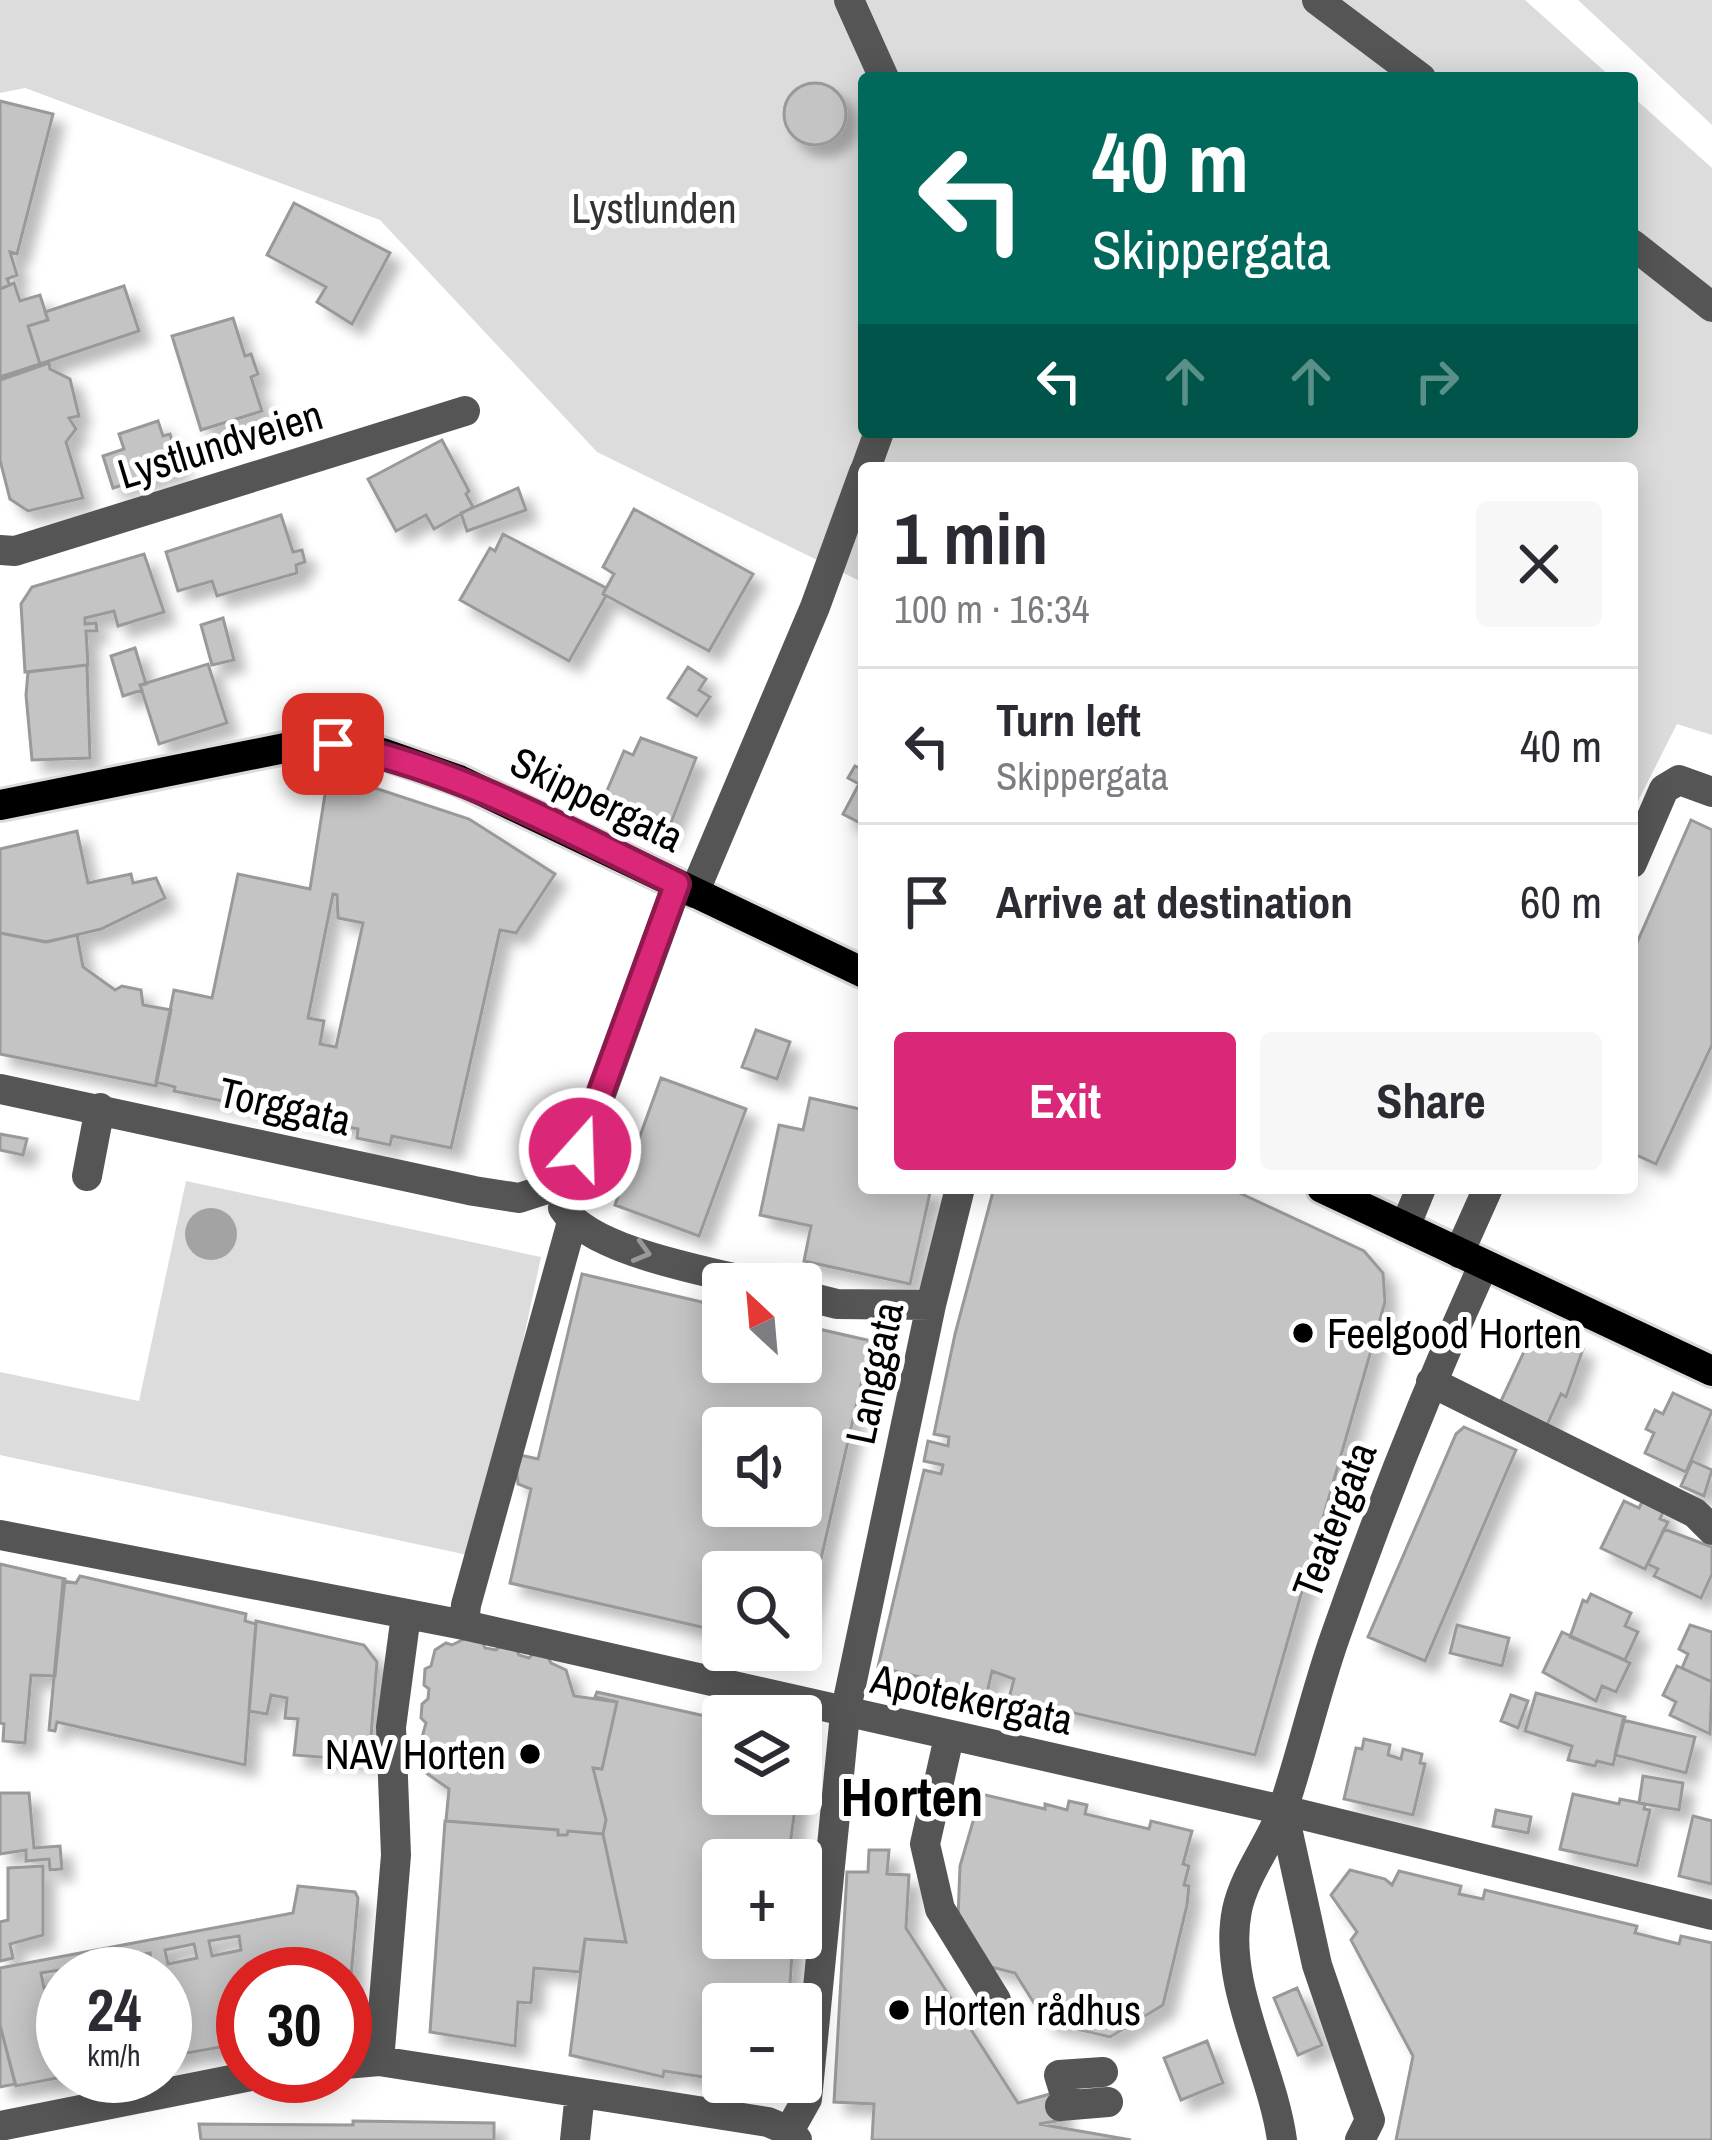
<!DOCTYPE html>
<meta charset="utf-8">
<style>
:root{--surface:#fff;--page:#f7f7f7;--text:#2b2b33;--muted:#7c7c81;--line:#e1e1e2;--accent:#db2777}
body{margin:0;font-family:"Archivo Narrow",sans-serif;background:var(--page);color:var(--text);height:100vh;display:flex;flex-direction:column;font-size:45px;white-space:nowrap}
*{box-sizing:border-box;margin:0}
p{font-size:39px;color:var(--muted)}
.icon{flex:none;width:66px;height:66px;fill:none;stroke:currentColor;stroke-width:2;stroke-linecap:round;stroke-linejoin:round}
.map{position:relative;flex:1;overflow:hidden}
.panel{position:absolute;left:858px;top:462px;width:780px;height:732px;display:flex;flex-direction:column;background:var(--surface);border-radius:12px;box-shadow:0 6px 30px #0003}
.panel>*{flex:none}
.hud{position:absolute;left:858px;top:72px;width:780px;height:366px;border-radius:12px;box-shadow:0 6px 30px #0003;background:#00695c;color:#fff;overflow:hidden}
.needle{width:78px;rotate:334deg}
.buttons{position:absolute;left:702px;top:1263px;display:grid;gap:24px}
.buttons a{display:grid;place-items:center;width:120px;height:120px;border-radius:12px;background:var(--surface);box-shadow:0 6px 30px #0003;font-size:60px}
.speed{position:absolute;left:36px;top:1947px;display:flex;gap:24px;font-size:60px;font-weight:700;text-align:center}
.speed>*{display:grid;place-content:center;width:156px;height:156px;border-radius:50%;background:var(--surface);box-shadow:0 6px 30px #0003;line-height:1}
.speed small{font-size:30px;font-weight:400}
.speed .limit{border:18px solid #d22;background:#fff;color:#111}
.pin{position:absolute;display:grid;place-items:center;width:102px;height:102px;color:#fff;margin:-51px;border-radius:24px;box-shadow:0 6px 18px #0006}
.me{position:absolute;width:132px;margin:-66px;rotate:20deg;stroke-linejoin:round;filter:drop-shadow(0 0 9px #0008)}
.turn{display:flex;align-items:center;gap:42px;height:252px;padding:0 36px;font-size:54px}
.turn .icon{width:156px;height:156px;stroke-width:2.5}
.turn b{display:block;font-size:84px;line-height:102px}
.lanes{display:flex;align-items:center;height:114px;padding:0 36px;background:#0003;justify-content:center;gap:60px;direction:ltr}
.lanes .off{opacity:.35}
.round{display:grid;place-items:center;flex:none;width:126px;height:126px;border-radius:12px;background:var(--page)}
.head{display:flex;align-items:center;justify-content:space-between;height:204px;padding:0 36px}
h1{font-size:72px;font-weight:700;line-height:90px}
.action{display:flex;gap:24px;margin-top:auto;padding:24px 36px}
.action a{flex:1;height:138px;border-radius:12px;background:var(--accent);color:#fff;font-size:48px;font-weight:700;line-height:138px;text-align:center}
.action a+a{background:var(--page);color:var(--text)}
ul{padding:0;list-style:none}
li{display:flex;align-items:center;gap:36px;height:156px;padding:0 36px;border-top:3px solid var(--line)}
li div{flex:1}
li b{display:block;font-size:45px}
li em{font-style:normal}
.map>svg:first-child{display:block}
</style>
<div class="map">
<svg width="1712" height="2140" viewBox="0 0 1712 2140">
<defs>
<filter id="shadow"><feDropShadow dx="11" dy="11" stdDeviation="6" flood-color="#0004"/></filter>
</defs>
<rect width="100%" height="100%" fill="#fff"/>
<path fill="#dcdcdc" d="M0,0h1525l87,78h-748v354h768v-336l80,72v567l-35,-11 -45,89v-345h-768v115l-267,-131 -217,-232 -355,-132 -25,5z
M1578,0h134v125z
M186,1181l355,76 -64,300 -477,-102v-83l139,29z"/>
<path fill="#a3a3a3" d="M185 1234a26 26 0 1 1 52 0a26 26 0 1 1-52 0Z"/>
<path fill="#c4c4c4" stroke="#999" stroke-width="3" fill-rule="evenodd" filter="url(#shadow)" d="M784 114a31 31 0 1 1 62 0a31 31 0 1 1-62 0Z
M0,101l53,13 -36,140 -7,-2 7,23 -10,4 3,6 -10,4z
M294,203l96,50 -38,71 -35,-22 9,-15 -59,-32z
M14,283l6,18 20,-6 8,25 -20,6 12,38 -40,13v-88z
M124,286l15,45 -99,33 -12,-38 20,-6 -3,-8z
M233,318l12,38 6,-2 7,20 -7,3 11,34 -61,19 -29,-94z
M49,363l1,6 20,10 9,37 -10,2 7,11 -10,13 17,56 -55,13 -18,-12 -10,-39v-80z
M158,421l5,15 7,-2 10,33 -67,21 -10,-32 21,-7 -5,-15z
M442,440l27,51 -3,3 7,13 -39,22 -8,-14 -30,16 -28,-52z
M518,488l8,22 -59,21 -6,-18z
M634,509l119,65 -44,77 -106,-57 11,-20 -11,-7z
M281,515l12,37 9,-2 3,12 -9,3 1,8 -80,23 -5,-15 -34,10 -12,-39z
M503,534l103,54 -3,6 3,2 -37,65 -109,-61 30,-52 5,3z
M144,554l20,58 -46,14 -4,-15 -29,7v6l11,-1 1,8h-11l2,34 -63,7 -4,-68 11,-17z
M223,618l11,42 -22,5 -11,-40z
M135,648l11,36 -6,1 2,5 -19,6 -12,-40z
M208,664l19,59 -68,21 -19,-59z
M87,665l3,93 -58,2 -6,-65 2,-23z
M688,667l18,12 -7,11 11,7 -13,19 -29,-18z
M641,738l55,20 -30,78 -66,-29 24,-56 9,4z
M855,766l9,4v55l-21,-11 16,-30 -11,-6z
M327,782l51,7 91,30 86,55 -39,59 -16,-3 -49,218 -59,-12 -2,9 -33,-7 1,-9 -184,-38 1,-4 -19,-5 18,-92 38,8 26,-124 72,15zM333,894l4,1 1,23 25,5 -27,124 -16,-3 4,-23 -16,-3z
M1691,820l21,10v215l-56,119 -24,-11v-199z
M77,831l11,52 43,-9 2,9 23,-5 9,20 -64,31 -54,13 -47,-9v-84z
M0,933l45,9 32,-7 6,32 32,23 7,-4 19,4 2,15 28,5 -15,76 -156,-32z
M756,1030l34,12 -13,37 -35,-12z
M661,1078l85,31 -47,127 -84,-31z
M810,1098l54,12v78h67l-21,96 -106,-23 7,-35 -51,-11 19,-90 24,5z
M0,1134l27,5 -4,16 -23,-5z
M994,1188h235l135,63 19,22 2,29 -130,453 -246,-57 5,-19 -22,-8 -5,22 -109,-26 46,-197 17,4 2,-9 -19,-4 4,-20 20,5 1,-9 -15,-3 21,-100z
M582,1274l141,33v55h78v-37l70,16 -70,305v-74h-78v60l-213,-49 21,-94 -13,-5 -3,-30 23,5zM723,1428h78v78h-78z
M1536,1326l47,23 -17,48 -5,-3 -14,31 -47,-22z
M1673,1393l39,18 -26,61 -41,-19 9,-20 -8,-4 9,-19 8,4z
M1464,1427l52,23 -91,211 -57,-24 88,-203z
M1692,1461l20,9 -8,26 -23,-10z
M1643,1500l21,10 -4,9 8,3 -23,47 -44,-21 23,-47 15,7z
M1664,1529l48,18v27l-11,24 -47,-22 4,-7 -10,-5z
M0,1564l65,15 -10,97 -24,-1 -6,68 -22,-2 1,-17 -4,-1z
M80,1576l166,38 -1,7 11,3 -11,141 -188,-43 -2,9 -6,-1 14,-149 13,2z
M1591,1594l40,19 -6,13 13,6 -13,28 -55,-23 13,-37 4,2z
M256,1621l108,24 13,17 -8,99 -75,-6 4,-36 -13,-1 2,-20 -16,-3 -4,19 -18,-3z
M1457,1625l52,13 -7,28 -52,-13z
M1690,1625l22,7v50l-30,-14 6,-14 -9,-5z
M1562,1632l68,31 -14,29 -14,-6 -6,15 -53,-29z
M468,1637l14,4 3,7 11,2 5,-5 15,4 3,6 10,3 5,-5 14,4 3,6 15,7 8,26 43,6 -15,67 -9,-1 13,52 -3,14 -35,-3 -1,4h-9v-5l-112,-9 3,-32 -23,-16 2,-6 -10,-15 8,-29 -5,-5 1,-14 6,-5 1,-10 -5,-4 1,-16 6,-3 4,-16 11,-7 6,2z
M1677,1666l35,16 -2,52 -40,-19 6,-13 -13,-7z
M597,1692l126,28v74h74l-9,66h-65v78h70l-4,62 -10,-2v6h-56v76l-59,-9 -1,6 -93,-22 15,-116 41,3 -23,-108 3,-14 -13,-52 9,1 15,-67 -22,-5z
M1536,1693l89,24 -12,48 -16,-4 -2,5 -27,-6 4,-14 -47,-15z
M1511,1695l17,6 -10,27 -17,-7z
M1623,1720l72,17 -9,36 -71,-18z
M1364,1739l26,6 -2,10 13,4 2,-10 19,5 -2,9 5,1 -12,51 -69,-16 12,-51 6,1z
M1643,1776l40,7 -4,27 -40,-7z
M0,1793h29l5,55 26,-2 2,23 -12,1 -1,-11 -23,2v-11l-26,4z
M981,1794l64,15v-5l22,6 2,-9 18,4 -2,9 64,15 2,-8 41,10 -9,33 6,2 -5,19 5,1 -2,19 -24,100 -53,32 -64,-15 -31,-49 -28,-7 -29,-48 2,-52z
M1573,1794l46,10 1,-5 25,5 -1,5 6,1 -13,56 -77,-17z
M1496,1810l35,7 -3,16 -35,-7z
M1693,1816l19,5v63l-33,-8z
M445,1821l113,9v5h9l1,-4 35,3 23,108 -41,-3 -5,33 -46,-4 -3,35 -13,-1 -3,44 -85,-14z
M869,1850h20l-2,24 22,1 -3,53 112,175 39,-11 5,28 -23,4 92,16h-259l2,-36 -40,-2 13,-230h21z
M43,1866v69l-33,9 3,14 -13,3v-39l8,-2v-52z
M1350,1870l35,9 7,6 7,-14 62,15 -2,8 24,5 2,-9 152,36 -2,7 44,11 2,-8 31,7v197h-316l17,-84 -62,-116 6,-8 -26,-37z
M298,1886l57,6 3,6 -11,123 -2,-47h-102v69l-78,14v-83h-58l-2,-13 -29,6 1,7h-14v8l-3,-12 -19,3 3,15 19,-4v92h4l-51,10 -16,-61v-57l293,-55zM239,1936l2,14 -29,6 -3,-15zM194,1944l3,14 -29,6 -3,-14zM150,1953l2,14 -29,6 -3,-15z
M1297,1988l25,57 -24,10 -24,-57z
M0,2025l15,59 -15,3z
M1207,2041l16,42 -42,17 -17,-42z
M353,2121l141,2v17h-293l-2,-16 154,1z"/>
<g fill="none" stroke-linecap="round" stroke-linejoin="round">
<defs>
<path id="major" d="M0,805l290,-58 43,-3 49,9 77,27 405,193
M1322,1188l390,183"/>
</defs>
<use href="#major" stroke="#dbdbdb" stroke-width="36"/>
<path stroke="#555" stroke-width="30" d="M849,0l35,78
M1317,0l104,78
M1632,244l80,63
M866,468l13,-36
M0,550l15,1 450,-140
M1632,863l32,-74 15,-9 33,12
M694,893l121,-286 49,-135
M0,1089l474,102 45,7 31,-10
M87,1176l13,-68
M550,1188l31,-39 96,-264
M563,1208c28,44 145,63 195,76
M1405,1227l16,-39
M1459,1253l29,-65
M801,1295l36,9 94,1
M1431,1382l264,131 17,17
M0,1535l464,90 819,185 429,105
M464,1625l2,-20 106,-383
M949,1737l-24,107 15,65 56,91
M1283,1810l34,155 53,155 -10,20
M379,2061l17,-206 -5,-128 15,-112
M345,2064l34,-3 389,61 21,9 8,9
M1068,2104l-9,-29 44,-3
M1060,2106l48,-4
M0,2126l251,-50
M789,2131l18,-32 38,-385 86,-409 29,-117
M575,2140l5,-47
M1282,2140c-10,-73 -60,-156 -45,-230 8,-38 37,-71 48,-107 18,-55 31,-112 50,-166 44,-126 93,-250 148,-371"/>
<use href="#major" stroke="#000" stroke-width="30"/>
</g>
<defs><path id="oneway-chevron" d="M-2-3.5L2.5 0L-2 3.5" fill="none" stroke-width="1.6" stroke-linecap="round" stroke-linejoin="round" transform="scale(3)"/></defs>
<use stroke="#999" href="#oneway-chevron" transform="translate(642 1252) rotate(16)"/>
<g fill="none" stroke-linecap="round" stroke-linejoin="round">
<defs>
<path id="route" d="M333,744c123,24 233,86 344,140l-97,265"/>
</defs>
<use href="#route" stroke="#8e194d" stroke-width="30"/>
<use href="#route" stroke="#db2777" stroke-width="21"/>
</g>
<g fill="#000" stroke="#fff" stroke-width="4.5">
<circle cx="1303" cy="1333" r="12"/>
<circle cx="530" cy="1754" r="12"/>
<circle cx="899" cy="2010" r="12"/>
</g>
<g text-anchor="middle" stroke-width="10" stroke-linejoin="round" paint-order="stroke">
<g font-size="42" fill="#333" stroke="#fff">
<text x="654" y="223">Lystlunden</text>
</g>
<g font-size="42" fill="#000" stroke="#fff">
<text transform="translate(220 444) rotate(-17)" y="15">Lystlundveien</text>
<text transform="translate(597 799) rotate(26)" y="15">Skippergata</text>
<text transform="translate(285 1106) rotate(13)" y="15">Torggata</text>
<text transform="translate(874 1373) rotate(-78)" y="15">Langgata</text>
<text transform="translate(1334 1520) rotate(-69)" y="15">Teatergata</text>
<text transform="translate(972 1699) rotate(12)" y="15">Apotekergata</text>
</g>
<g font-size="42" fill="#000" stroke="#fff" text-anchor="start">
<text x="1327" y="1348">Feelgood Horten</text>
<text x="506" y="1769" text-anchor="end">NAV Horten</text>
<text x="923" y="2025">Horten rådhus</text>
</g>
<g font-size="54" font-weight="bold" fill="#000" stroke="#fff">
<text x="912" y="1816">Horten</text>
</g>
</g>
</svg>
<div class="buttons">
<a><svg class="needle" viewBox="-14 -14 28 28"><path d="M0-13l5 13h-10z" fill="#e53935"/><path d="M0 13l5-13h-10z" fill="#7c7c81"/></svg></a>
<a><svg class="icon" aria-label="sound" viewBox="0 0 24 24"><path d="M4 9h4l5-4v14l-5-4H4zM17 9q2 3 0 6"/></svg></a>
<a><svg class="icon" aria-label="search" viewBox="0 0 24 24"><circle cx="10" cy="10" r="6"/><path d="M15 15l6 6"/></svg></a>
<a><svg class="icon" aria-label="layers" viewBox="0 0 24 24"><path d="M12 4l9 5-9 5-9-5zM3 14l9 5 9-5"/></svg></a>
<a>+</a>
<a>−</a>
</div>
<div class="speed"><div>24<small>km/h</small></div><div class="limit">30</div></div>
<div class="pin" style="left:333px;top:744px;background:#d93025"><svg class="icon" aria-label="arrive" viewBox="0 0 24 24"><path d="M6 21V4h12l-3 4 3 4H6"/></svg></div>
<svg class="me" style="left:580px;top:1149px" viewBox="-20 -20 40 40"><circle r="17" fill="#db2777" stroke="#fff" stroke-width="3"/><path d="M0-11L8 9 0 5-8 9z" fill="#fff"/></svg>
<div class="hud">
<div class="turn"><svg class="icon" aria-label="left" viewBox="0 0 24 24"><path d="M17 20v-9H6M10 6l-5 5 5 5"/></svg><div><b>40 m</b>Skippergata</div></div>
<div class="lanes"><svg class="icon" aria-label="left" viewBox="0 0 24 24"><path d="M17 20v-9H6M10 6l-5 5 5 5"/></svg><svg class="icon off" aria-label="ahead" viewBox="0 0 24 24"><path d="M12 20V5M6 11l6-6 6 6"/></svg><svg class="icon off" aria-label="ahead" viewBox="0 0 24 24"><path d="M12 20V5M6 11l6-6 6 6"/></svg><svg class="icon off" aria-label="right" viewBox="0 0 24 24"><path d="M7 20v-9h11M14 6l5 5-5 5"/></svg></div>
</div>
<section class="panel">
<div class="head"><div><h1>1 min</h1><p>100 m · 16:34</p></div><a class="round"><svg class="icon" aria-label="close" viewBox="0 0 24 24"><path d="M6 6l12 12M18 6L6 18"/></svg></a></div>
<ul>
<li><svg class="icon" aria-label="left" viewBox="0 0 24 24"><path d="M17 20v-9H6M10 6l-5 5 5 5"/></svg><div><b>Turn left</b><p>Skippergata</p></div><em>40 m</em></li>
<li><svg class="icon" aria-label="arrive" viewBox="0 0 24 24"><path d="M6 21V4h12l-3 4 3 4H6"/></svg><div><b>Arrive at destination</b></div><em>60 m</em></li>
</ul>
<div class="action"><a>Exit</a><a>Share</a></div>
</section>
</div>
